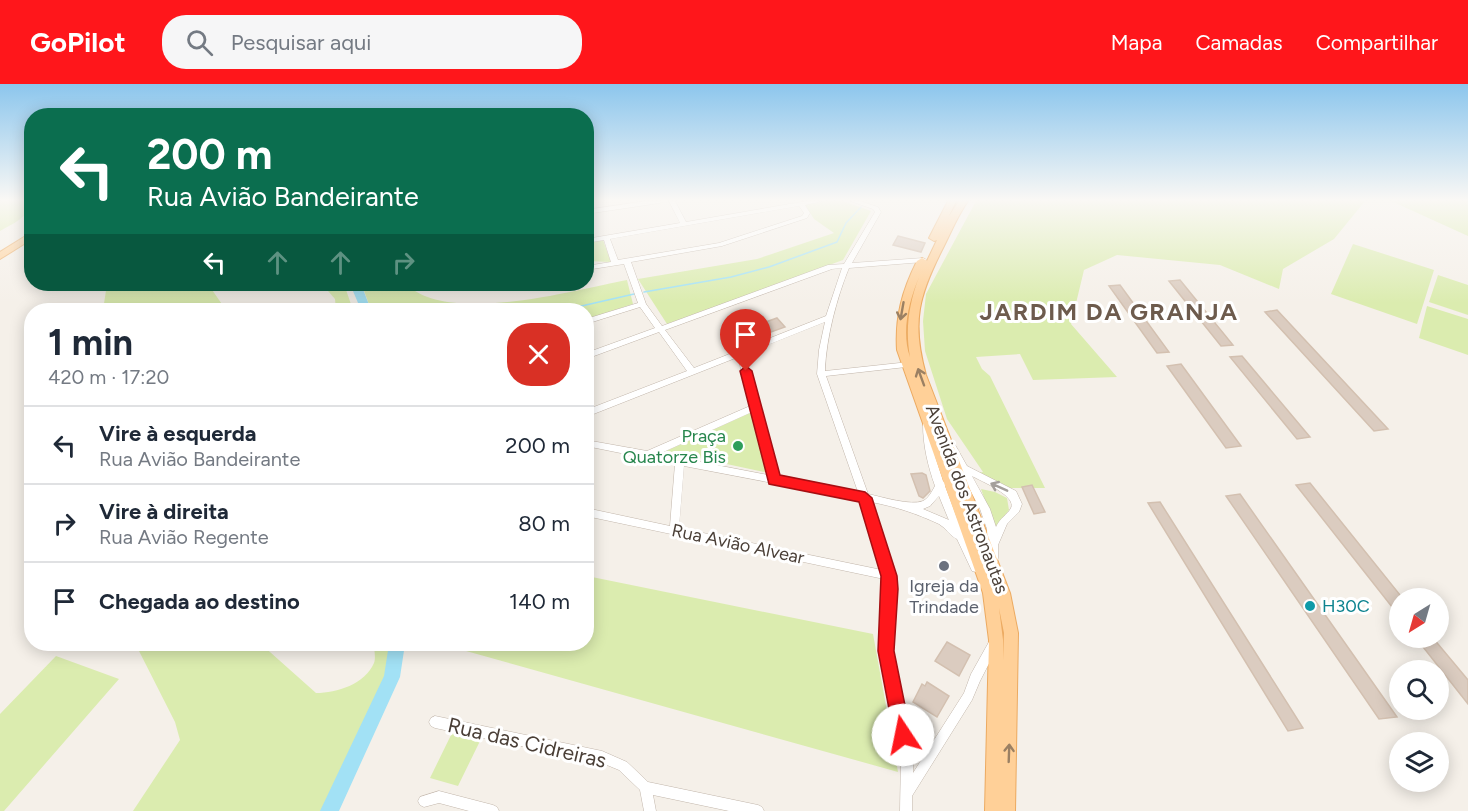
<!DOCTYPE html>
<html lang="pt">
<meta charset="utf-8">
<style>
:root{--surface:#fff;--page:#f6f6f7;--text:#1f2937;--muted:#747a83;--line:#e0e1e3;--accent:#ff161b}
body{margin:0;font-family:Figtree,sans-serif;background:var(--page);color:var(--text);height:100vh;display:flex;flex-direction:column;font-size:22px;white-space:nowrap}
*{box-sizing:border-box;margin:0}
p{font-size:20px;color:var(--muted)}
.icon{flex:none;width:33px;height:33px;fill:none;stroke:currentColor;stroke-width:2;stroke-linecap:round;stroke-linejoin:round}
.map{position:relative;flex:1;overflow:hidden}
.drawer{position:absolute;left:24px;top:219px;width:570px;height:348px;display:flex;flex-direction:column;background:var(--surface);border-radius:24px;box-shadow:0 3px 15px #0003}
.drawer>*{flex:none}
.hud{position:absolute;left:24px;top:24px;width:570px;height:183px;border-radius:24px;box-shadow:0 3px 15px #0003;background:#0b6e4f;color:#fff;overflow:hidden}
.needle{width:39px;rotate:217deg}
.tools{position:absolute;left:1389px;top:504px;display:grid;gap:12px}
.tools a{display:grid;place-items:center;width:60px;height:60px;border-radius:50%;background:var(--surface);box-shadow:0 3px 15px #0003;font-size:30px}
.pin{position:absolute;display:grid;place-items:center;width:51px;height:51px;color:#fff;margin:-62px -26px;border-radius:50% 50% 50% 0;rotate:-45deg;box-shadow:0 0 6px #0007}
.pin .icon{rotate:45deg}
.me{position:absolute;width:66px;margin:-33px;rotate:349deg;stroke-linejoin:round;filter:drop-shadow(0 0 4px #0008)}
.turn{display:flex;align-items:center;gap:21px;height:126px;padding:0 24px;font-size:27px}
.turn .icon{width:78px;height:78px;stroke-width:2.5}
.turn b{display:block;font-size:42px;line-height:51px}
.lanes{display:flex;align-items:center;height:57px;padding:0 24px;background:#0003;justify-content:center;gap:30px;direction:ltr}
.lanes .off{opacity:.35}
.round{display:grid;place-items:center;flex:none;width:63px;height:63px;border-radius:24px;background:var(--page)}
.head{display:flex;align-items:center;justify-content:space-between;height:102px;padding:0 24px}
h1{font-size:36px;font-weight:700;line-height:45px}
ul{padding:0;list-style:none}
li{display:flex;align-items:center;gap:18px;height:78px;padding:0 24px;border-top:2px solid var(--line)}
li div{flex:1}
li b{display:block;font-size:22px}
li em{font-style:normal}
header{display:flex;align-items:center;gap:36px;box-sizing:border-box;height:84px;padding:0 30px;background:var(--accent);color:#fff}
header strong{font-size:28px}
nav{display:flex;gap:33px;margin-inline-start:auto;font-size:21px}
.search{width:420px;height:54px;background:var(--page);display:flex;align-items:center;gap:15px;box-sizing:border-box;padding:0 21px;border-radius:24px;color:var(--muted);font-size:22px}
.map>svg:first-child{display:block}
</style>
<header>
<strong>GoPilot</strong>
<div class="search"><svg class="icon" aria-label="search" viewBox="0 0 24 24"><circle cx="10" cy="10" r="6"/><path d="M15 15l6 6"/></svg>Pesquisar aqui</div>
<nav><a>Mapa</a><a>Camadas</a><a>Compartilhar</a></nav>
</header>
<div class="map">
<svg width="1468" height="727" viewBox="0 0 1468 727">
<rect width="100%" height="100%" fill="#f5f0e9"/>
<path fill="#dbecaf" d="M0,117h31c-1,16 -19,23 -31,30z
M825,117h18l28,10 -28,49 -176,64 -29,-45 119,-20 77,-26 -20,-14 -9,-14z
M976,117h389l-31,38 -51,30 -4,20 -59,-24 -103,-10 -33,15 -13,54 46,53 -84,3 -13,-26 -44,3 6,12 8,7 55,112h-42l-29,-14 9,-2 -36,-53 -22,-68 -2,-30 3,-27z
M1391,117h77v35z
M603,156l8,22 -24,-1v-19z
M1353,160l81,26 -17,54 -86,-30z
M1438,191l30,10v30l-39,-13z
M627,196l6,24 -46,15 -1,-9h-215l-9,-25 44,-1c43,42 168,6 221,-4z
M107,200h101l18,26h-123z
M322,200h22l9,26h-17l-1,-11z
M1427,222l41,13v36l-49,-17z
M754,327l15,62 -103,-22z
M981,405l14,3 12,6 2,12 -14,19z
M587,492l286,58 25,138 -457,-128h145z
M142,560h119l55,49c21,0 49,-9 58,-30 2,-5 0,-14 0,-19h23l-5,33 -63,134h-196l47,-71 -5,-18 -36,-71z
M56,572l63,23 -115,132h-4v-97z
M452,649l28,8 -22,45 -28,-8z"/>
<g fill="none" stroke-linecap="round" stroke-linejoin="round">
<path stroke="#a2e1f5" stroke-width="1.5" d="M644,208l87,-15 38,-10 68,-25 9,-19 15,-16
M564,226l70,-16"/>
<path fill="#a2e1f5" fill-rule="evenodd" d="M350,200h11l10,26h-10z
M389,560h16l-5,33 -61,134h-19l64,-135z"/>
</g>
<path fill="#dbccc0" stroke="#d3c0b0" stroke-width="1.5" d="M898,152l27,7 -4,9 -28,-7z
M1180,196l53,65 -12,1 -52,-65z
M1120,201l49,67 -12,1 -48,-67z
M1277,226l111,119 -14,2 -109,-119z
M777,234l8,9 -28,10 -8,-9z
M1242,272l68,81 -13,2 -67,-82z
M1181,280l60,82 -15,2 -59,-82z
M922,389l4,2 4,16 -7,7 -4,-2 -8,-22z
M1310,399l90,112v22l-104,-132z
M1032,401l13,27 -11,2 -12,-27z
M1240,410l157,223 -18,2 -153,-223z
M1160,418l143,226 -15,3 -140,-228z
M1416,554h17l35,42v24z
M947,558l23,13 -11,21 -24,-15z
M927,598l22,14 -12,21 -24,-15 9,-18 3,2z"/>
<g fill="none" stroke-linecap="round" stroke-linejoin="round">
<defs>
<path id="minor" d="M646,117h17l-3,2 -74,11v-4z
M669,117h6l11,21 121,-21h15l-17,4 5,8 -3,5 -85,28 -91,16 15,42 16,22 166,-61 16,-1 31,-52 -2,-3 -23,-8h10l18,6 3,5 -29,51 71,-5 4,2 -4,2 -74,6c-12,29 -23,70 -24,103l84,-9 1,2 -1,2 -3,1 -80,9 42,118c14,3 43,12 55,7 6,-3 9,-10 12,-15 -7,-20 -12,-40 -12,-62l4,-3 3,1 5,34 8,25 3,3 -1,2 12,32 24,50 -1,3 -4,1 -4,-1 -15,-32c-7,-3 -11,-11 -18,-15 -24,-11 -42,-17 -68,-22l23,74 1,13 -4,62 22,105v17l51,-80 7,-19 19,-34 4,-1 4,1 1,4 -19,37 -8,19 -60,96v15h-12l1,-55 -20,-105 4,-62 -1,-10 -298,-63v-8l84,18 5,-62 -89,-18v-6l61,11 103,-45 -12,-49 -152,60v-7l101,-39 -28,-39 -73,27v-6l69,-25 -15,-21 -54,17v-5l52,-16 -14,-39 -38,6v-4l25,-4 -7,-22 -18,3v-4l94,-16zM799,122l5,7 -2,3 -83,27 -101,17 -8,-21zM842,184l-16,48 -132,52 -29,-38 167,-61zM825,238l-6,28 -2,24 41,118 -80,-15 -33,-123zM752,328l16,63 -109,-21zM684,382l177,34 21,70 -203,-42zM939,412l9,22 1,2 -26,-11 7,-3z
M461,200h31c-7,4 -24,4 -31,0z
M950,356l3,1 14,25 49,25 6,13 -3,8 -12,12 -9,21v13l-1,3 -4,1 -4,-1 -1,-3 -1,-29 -7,-20 -34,-66zM972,392c9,5 45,20 39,32 -3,6 -11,10 -15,19l-6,-18z
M435,632l167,35 25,11 21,20 110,23 4,2 2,4h-35l-76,-16 3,16h-12l-4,-21 -21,-20 -17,-7 -167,-35 -4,-2 -2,-4 2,-4z
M439,707l54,14 4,2 2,4h-30l-30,-8 -15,4 -4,-2 -2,-4 2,-4z"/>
<path id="major" d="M948,117h8l-7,15 10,-15h9c-10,14 -16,29 -24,45 -25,49 -33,75 -18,129l84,218 8,40 -3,178h-30l4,-171 -6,-47 -86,-243c-2,-33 5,-59 20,-89l5,-3 5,3 10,-21 -3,1 -5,-3zM919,193c-10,27 -14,51 -9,80 -9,-25 -1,-56 9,-80zM999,524l5,25 -1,27v-20z
M32,148v7l-32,20v-7z"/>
</defs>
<use href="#minor" stroke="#c2b6ab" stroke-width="1"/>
<use href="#major" stroke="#ecaa61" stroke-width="2"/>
<use href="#minor" fill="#fff" fill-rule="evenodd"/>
<use href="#major" fill="#ffd098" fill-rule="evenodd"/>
</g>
<defs><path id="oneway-shaft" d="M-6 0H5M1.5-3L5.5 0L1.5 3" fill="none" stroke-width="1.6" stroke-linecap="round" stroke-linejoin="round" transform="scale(1.5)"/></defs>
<g stroke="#9b8063">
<use href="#oneway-shaft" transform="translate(902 227) rotate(100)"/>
<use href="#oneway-shaft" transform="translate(921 293) rotate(-110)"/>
<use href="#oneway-shaft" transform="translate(1009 669) rotate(-88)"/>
</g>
<use stroke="#a49f9b" href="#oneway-shaft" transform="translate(999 403) rotate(-156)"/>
<linearGradient id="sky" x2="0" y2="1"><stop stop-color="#8cc6ed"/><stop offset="0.53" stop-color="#faf8f5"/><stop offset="1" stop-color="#faf8f5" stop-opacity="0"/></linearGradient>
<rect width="1468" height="219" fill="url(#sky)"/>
<path fill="#ff161b" stroke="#a60e12" stroke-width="1.5" d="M746,282l6,5 28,104 85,17 7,6 25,78 1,13 -4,62 17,84 -2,6 -6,3 -7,-3 -2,-6 -16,-84 3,-75 -22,-74 -90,-18 -29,-113z"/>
<circle fill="#2e9e5b" stroke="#fff" stroke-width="2" cx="738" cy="362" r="6"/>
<circle fill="#6b7280" stroke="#fff" stroke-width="2" cx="944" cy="482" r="6"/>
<circle fill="#0f9aa8" stroke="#fff" stroke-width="2" cx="1310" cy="522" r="6"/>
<g text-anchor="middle" stroke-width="6" stroke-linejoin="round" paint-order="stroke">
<g font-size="18" fill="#27864d" stroke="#fff" text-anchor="end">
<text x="726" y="358">Praça<tspan x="726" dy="21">Quatorze Bis</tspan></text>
</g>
<g font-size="18" fill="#4a3f37" stroke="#fff">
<text transform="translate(967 415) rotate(69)" y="6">Avenida dos Astronautas</text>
<text transform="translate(738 460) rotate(12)" y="6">Rua Avião Alvear</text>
</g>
<g font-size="18" fill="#5b616d" stroke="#fff">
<text x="944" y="508">Igreja da<tspan x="944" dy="21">Trindade</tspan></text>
</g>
<g font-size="18" fill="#0d838f" stroke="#fff" text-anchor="start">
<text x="1322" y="528">H30C</text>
</g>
<g font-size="21" fill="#4a3f37" stroke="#fff">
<text transform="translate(527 659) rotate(13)" y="7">Rua das Cidreiras</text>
</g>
<g font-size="24" font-weight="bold" letter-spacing="1.5" fill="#6d5b4d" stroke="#fff">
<text x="1109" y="236">JARDIM DA GRANJA</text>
</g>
</g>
</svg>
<div class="tools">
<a><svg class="needle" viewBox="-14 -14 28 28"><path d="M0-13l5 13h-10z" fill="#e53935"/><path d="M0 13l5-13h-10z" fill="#747a83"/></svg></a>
<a><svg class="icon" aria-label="search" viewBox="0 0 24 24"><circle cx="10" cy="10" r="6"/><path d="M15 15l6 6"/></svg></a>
<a><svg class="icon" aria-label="layers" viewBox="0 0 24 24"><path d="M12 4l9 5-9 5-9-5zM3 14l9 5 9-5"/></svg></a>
</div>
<div class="pin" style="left:746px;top:287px;background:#d93025"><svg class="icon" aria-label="arrive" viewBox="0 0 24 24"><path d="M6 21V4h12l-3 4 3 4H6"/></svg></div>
<svg class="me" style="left:903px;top:651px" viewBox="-20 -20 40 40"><circle r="19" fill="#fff"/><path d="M0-13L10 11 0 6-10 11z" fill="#ff161b"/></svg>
<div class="hud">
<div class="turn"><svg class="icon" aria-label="left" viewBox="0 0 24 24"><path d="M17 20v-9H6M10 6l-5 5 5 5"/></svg><div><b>200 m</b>Rua Avião Bandeirante</div></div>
<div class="lanes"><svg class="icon" aria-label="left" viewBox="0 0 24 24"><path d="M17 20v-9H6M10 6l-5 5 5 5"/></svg><svg class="icon off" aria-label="ahead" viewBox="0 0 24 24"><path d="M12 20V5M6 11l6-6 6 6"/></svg><svg class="icon off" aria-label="ahead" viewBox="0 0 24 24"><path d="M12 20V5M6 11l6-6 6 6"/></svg><svg class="icon off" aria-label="right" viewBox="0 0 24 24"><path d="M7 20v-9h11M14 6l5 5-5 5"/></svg></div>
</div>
<section class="drawer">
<div class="head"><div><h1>1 min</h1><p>420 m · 17:20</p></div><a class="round" style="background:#d93025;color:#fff"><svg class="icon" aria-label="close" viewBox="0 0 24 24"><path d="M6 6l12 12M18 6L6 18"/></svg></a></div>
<ul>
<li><svg class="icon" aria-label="left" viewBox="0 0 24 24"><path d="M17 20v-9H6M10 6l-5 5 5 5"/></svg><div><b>Vire à esquerda</b><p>Rua Avião Bandeirante</p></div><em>200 m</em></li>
<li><svg class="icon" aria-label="right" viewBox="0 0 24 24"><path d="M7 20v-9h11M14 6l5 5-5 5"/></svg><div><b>Vire à direita</b><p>Rua Avião Regente</p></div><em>80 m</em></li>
<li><svg class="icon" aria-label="arrive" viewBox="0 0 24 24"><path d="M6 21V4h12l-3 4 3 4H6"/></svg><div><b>Chegada ao destino</b></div><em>140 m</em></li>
</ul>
</section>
</div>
